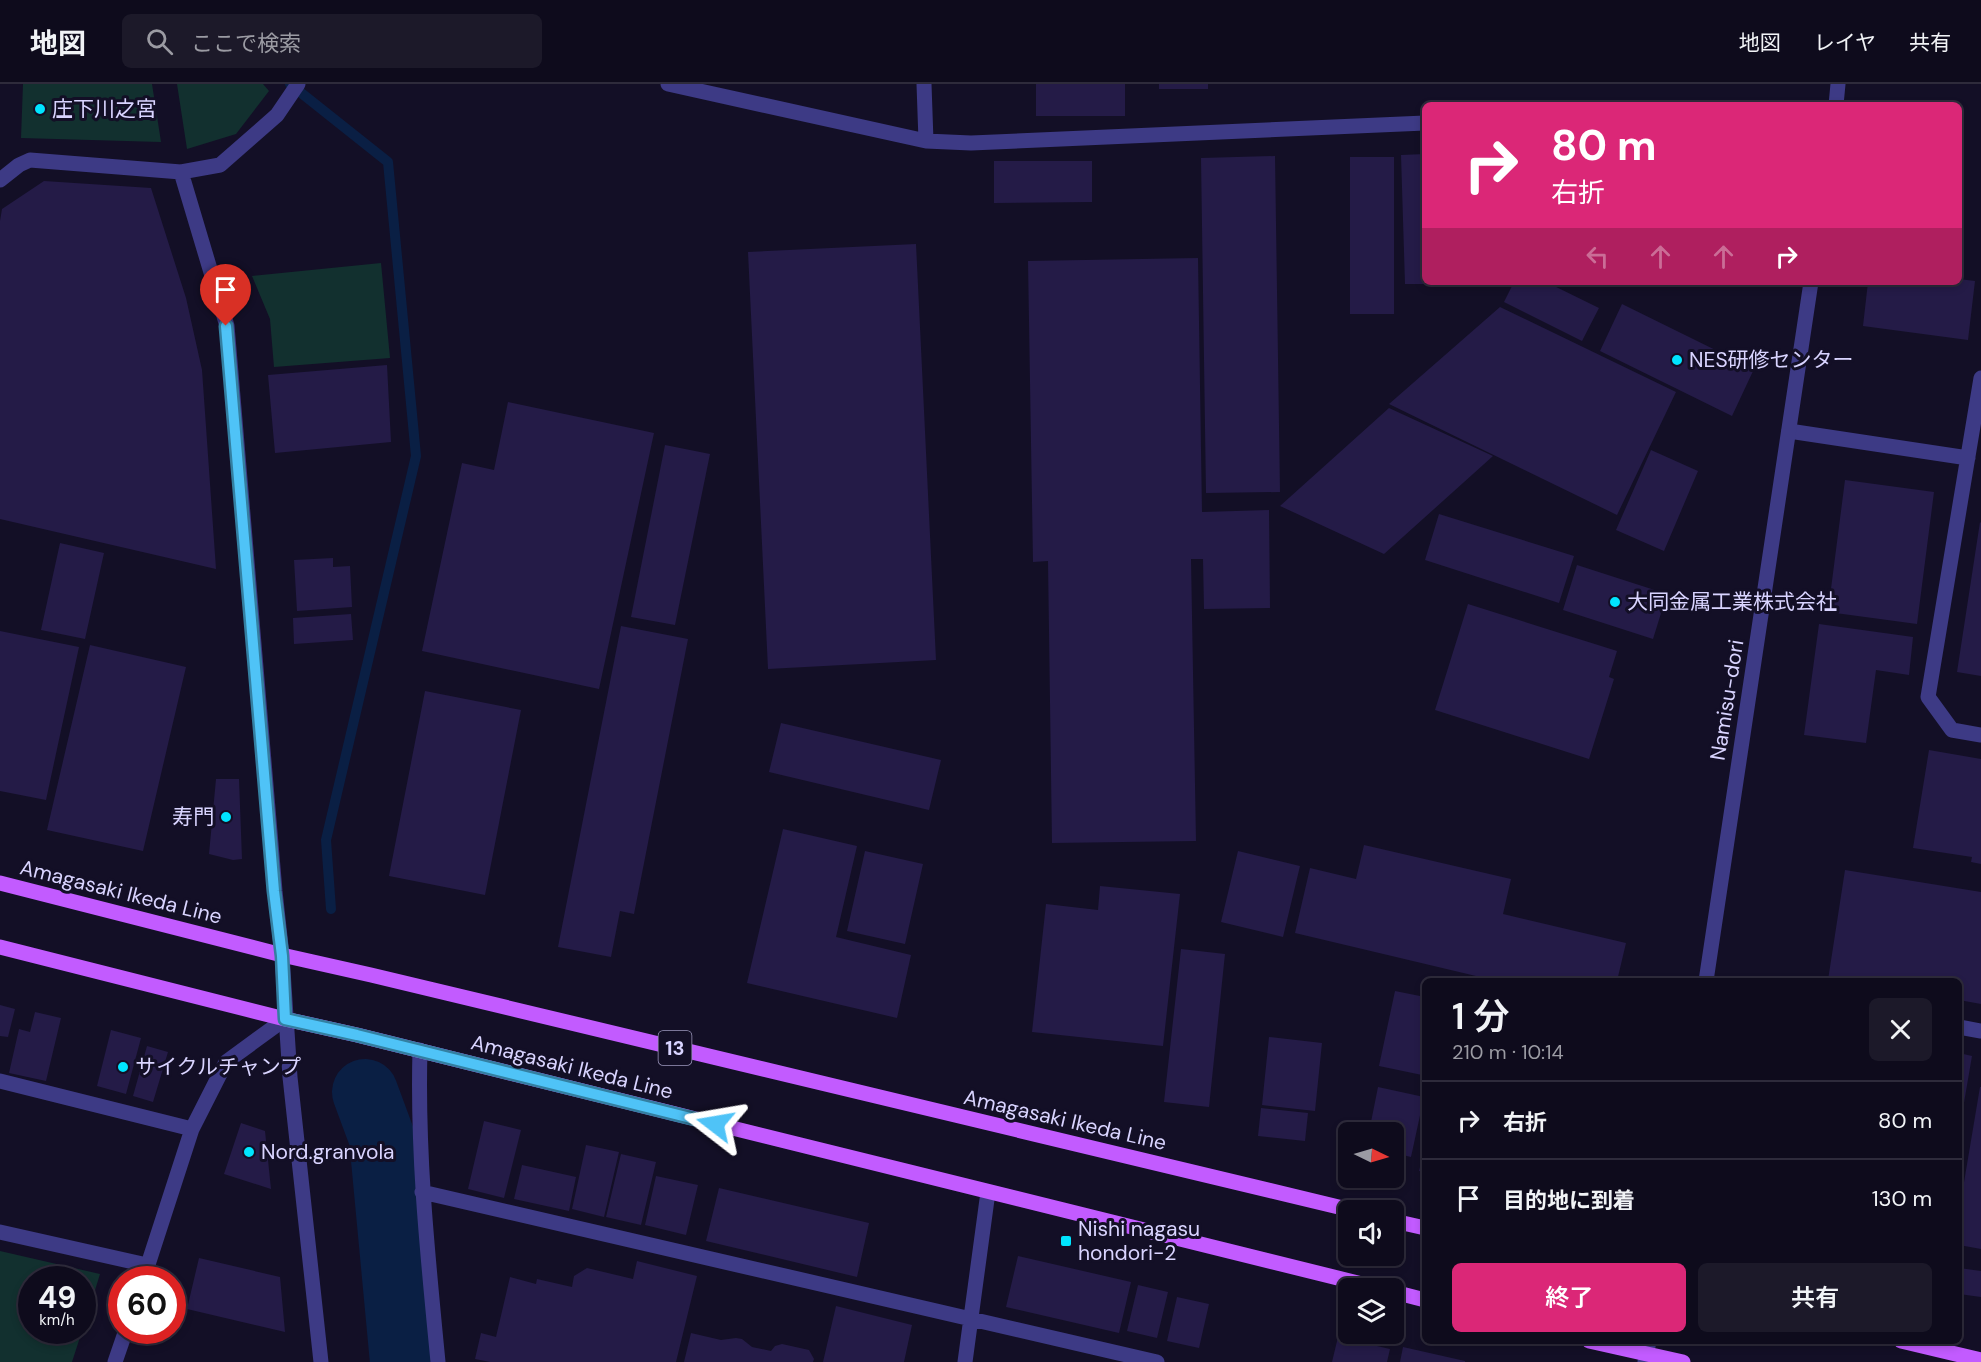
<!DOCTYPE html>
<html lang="ja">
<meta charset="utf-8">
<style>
:root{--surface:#0e0b1c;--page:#1c1929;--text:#f1f3f6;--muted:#9b9ba3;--line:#2e2b3b;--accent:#db2777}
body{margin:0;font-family:"DM Sans","Noto Sans JP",sans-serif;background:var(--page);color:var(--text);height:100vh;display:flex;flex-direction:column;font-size:22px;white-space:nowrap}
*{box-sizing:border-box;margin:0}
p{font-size:20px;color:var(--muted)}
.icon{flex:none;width:33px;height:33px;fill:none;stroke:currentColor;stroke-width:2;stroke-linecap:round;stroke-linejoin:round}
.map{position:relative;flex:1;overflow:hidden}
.panel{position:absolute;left:1422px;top:894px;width:540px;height:366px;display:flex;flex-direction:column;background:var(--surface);border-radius:9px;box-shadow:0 3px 9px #0003,0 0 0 2px var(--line)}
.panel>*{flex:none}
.hud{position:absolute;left:1422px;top:18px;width:540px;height:183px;border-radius:9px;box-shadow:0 3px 9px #0003,0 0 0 2px var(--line);background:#db2777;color:#fff;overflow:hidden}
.needle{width:39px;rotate:95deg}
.controls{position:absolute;left:1338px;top:1038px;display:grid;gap:12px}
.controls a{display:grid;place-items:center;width:66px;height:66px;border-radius:9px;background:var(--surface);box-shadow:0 3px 9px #0003,0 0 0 2px var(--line);font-size:30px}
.speed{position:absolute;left:18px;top:1182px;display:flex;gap:12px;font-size:30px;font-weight:700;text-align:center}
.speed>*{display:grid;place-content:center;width:78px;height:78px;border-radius:50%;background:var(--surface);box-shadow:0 3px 9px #0003,0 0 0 2px var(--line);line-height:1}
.speed small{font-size:15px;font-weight:400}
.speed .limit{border:9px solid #d22;background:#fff;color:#111}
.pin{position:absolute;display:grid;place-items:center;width:51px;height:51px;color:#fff;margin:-62px -26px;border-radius:50% 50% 50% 0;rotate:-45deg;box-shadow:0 0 6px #0007}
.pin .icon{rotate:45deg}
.me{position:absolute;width:66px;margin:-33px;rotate:284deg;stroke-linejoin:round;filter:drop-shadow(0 0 4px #0008)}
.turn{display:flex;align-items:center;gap:21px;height:126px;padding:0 30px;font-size:27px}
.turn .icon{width:78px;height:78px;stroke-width:2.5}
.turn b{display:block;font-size:42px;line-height:51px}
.lanes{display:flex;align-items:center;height:57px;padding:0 30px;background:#0003;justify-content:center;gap:30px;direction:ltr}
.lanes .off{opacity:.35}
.round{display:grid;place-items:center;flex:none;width:63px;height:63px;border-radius:9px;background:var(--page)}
.summary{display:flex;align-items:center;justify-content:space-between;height:102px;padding:0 30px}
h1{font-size:36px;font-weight:600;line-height:45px}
.action{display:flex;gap:12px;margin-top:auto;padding:12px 30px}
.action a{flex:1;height:69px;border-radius:9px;background:var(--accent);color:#fff;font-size:24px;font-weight:600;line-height:69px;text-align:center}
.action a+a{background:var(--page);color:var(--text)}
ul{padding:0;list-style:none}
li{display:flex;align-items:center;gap:18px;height:78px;padding:0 30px;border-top:2px solid var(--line)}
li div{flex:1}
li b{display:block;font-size:22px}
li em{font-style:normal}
header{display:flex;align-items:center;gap:36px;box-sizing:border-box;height:84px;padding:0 30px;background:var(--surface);border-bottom:2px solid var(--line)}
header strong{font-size:28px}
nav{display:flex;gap:33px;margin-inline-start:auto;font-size:21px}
.search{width:420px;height:54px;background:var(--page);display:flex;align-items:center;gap:15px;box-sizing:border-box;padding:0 21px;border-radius:9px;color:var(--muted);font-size:22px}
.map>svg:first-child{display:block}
</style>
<header>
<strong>地図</strong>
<div class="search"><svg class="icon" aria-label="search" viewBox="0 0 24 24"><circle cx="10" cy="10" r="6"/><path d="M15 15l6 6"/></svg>ここで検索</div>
<nav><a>地図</a><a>レイヤ</a><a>共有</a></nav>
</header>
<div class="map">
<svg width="1981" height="1278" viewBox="0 0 1981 1278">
<rect width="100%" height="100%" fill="#130f26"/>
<path fill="#12302f" d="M23,0h129l9,58 -140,-4z
M177,0h86l6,7 -33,43 -49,15z
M381,179l9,95 -116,9 -4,-48 -18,-43z
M0,1167l100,23 -17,55 -1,-49h-50v50l50,1 -10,31h-72z"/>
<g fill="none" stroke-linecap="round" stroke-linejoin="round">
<path stroke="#0a1f44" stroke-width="10" d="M290,0l98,78 28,294 -90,384 5,69"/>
<path stroke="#0a1f44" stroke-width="66" d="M365,1008l17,46 21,224"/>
</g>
<path fill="#241b47" d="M1036,0h89v32h-89z
M1159,0h49v5h-49z
M1425,70v130h-20l-4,-129z
M1275,72l5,336 -74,1 -5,-335z
M1350,73h44v157h-44z
M994,77h98v41l-98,1z
M44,97l107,7 35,110 16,72 14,199 -216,-50v-298l2,-12z
M916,160l20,416 -168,9 -20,-417z
M1198,174l4,254 67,-2 1,98 -66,1 -1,-50h-12l5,282 -144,2 -4,-282 -15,1 -5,-301z
M1959,195l16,2 -7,59 -105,-14 5,-44h91z
M1514,198h32l53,26 -17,33 -78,-39z
M1622,220l132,65 -22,47 -132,-65z
M1500,223l176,85 -59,123 -228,-111z
M387,281l4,77 -116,11 -7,-78z
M508,318l146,31 -55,256 -177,-38 40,-188 32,7z
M1389,324l104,48 -109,98 -104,-48z
M665,361l45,9 -35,171 -44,-8z
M1651,366l47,21 -34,80 -48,-21z
M1845,396l89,12 -17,132 -89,-12z
M1439,430l135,42 -15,47 -134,-43z
M1980,438l1,1v153l-24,-4z
M60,459l44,10 -19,86 -44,-9z
M333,474v9l17,-1 2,41 -55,4 -3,-51z
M1577,481l90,29 -14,45 -90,-29z
M1468,520l149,47 -8,26 5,2 -25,80 -154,-49z
M351,530l2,26 -59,4 -1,-26z
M1819,540l94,13 -4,38 -33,-5 -10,73 -62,-8z
M621,542l67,13 -54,275 -14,-3 -9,46 -53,-10z
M0,547l79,16 -33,153 -46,-9z
M90,561l96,22 -43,184 -96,-21z
M425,607l96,19 -36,185 -96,-19z
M781,639l160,37 -12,50 -160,-38z
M1929,666l52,9v105l-10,-2 1,-5 -59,-9z
M216,695h23l3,80 -9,1 -24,-6z
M783,745l74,17 -21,91 75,18 -14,63 -150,-35z
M1364,761l147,34 -8,35 123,29 -9,38h-120l-202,-48 15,-65 46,11z
M865,767l58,13 -18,80 -58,-13z
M1238,767l62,15 -17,71 -62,-15z
M1845,786l136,22v112l-22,-4v-19l-131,-1z
M1100,802l80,8 -17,152 -131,-14 14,-128 52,6z
M1181,865l44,5 -16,153 -45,-5z
M1395,907l30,6v65l-3,13 -43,-9z
M0,921l15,4 -7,28 -8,-1z
M35,928l26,6 -15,63 -37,-8 10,-44 11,3z
M111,946l30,8 -15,56 -29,-8z
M1269,953l53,6 -7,68 -53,-6z
M147,962l21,6 -15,50 -20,-6z
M1959,969l13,3 -12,70h-1z
M1378,1003l46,10 -13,60 -17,-4v-21h-25z
M1980,1003h1v162l-22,-4v-33z
M1261,1024l47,5 -3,28 -47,-5z
M484,1037l37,9 -17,68 -36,-9z
M241,1039l24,8 6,58 -47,-15z
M586,1061l33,7 -15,65 -32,-8z
M1424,1067h1v21l-6,-1z
M621,1070l35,8 -15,63 -35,-8z
M522,1081l54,12 -7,34 -55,-12z
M656,1092l42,9 -12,50 -41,-10z
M719,1104l150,35 -12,54 -151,-36z
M1018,1172l113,26 -12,51 -113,-26z
M199,1174l81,19 5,55 -98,-23z
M637,1177l60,15 -21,86h-186l-15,-3 6,-26 15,4 14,-60 26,7 1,-5 35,8 2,-11 13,-8 46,11z
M1959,1184l22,3v26l-22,-3z
M1138,1201l30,7 -11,46 -30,-7z
M1177,1213l32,7 -10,44 -32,-7z
M836,1222l76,19 -8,37h-81z
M691,1249l30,7 15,-2 6,1 10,8 19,4 4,-5 7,-2 27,6 5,9 -1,3h-129z
M1338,1253l52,12 -3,13h-55z
M1403,1263l62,14v1h-65z"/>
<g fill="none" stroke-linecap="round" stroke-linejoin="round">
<path stroke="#3d3a85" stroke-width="15" d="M1981,294l-53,319 24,33 29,5
M1789,347l179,27
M1959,943l22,4"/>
<path stroke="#3d3a85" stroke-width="15" d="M668,0l258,57 45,2 454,-20
M924,0l2,57
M181,88l46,154 48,565 7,64
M0,96l19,-15 11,-5 151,12 39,-7 57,-50 21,-31
M420,966c-3,105 8,208 18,312
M0,997l192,48
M422,1108l735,170
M0,1148l147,33
M143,1196l49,-151 34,-67 59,-43
M115,1278l11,-32
M965,1278l23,-170"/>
<path stroke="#3d3a85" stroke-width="15" d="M1836,21l2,-21
M282,871l8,122 31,285
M1706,897l105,-699
M1645,1278l4,-21"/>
<path stroke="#c25bff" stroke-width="15" d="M0,799l282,72 89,20 980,235
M0,863l285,72 72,16 1021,253
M1394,1137l31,7
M1394,1208l31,8
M1589,1257l94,21
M1901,1257l80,19"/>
</g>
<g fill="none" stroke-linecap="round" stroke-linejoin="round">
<defs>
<path id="route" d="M226,242l48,565 8,65 3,63 72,16 358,89"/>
</defs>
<use href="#route" stroke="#337fa1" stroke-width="15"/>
<use href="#route" stroke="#4fc3f7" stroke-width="10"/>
</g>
<g fill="#00e5ff" stroke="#130f26" stroke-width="2">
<circle cx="40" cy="25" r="6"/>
<circle cx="1677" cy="276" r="6"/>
<circle cx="1615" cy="518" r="6"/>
<circle cx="226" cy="733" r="6"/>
<circle cx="123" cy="983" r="6"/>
<circle cx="249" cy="1068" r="6"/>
<rect x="1060" y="1151" width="12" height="12" rx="3"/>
</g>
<g text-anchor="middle" stroke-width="6" stroke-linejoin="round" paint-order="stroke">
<rect fill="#130f26" stroke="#9e99be" stroke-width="1.5" x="658.5" y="947" width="33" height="34" rx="4.5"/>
<g font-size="20" font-weight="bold" fill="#d9d4ff">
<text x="675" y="971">13</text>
</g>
<g font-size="21" fill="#d9d4ff" stroke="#130f26" text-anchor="start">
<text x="52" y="32">庄下川之宮</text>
<text x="1689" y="283">NES研修センター</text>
<text x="1627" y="525">大同金属工業株式会社</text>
<text x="214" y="740" text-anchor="end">寿門</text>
<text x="135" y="990">サイクルチャンプ</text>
<text x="261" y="1075">Nord.granvola</text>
<text x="1078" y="1152">Nishi nagasu<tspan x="1078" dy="24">hondori-2</tspan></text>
</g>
<g font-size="21" fill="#d9d4ff" stroke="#130f26">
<text transform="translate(1727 616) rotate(-81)" y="7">Namisu-dori</text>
<text transform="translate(121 808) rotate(14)" y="7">Amagasaki Ikeda Line</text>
<text transform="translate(572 983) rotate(14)" y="7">Amagasaki Ikeda Line</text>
<text transform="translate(1065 1036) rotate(13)" y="7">Amagasaki Ikeda Line</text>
</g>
</g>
</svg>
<div class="controls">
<a><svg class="needle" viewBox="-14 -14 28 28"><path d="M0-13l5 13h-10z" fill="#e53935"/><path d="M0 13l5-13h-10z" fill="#9b9ba3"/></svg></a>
<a><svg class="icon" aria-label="sound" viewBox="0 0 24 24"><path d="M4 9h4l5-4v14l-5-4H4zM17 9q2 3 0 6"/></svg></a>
<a><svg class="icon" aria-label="layers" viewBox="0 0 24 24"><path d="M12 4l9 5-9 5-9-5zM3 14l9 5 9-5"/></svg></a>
</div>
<div class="speed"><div>49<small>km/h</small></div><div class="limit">60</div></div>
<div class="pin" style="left:226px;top:242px;background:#d93025"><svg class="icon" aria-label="arrive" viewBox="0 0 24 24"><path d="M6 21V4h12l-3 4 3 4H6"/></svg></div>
<svg class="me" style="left:715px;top:1040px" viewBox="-20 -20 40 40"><path d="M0-17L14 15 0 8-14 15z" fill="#4fc3f7" stroke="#fff" stroke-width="4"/></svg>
<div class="hud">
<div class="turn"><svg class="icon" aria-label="right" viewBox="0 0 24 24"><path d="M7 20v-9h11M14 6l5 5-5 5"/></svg><div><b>80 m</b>右折</div></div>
<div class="lanes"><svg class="icon off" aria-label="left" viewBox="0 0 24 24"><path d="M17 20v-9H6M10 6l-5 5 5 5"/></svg><svg class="icon off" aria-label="ahead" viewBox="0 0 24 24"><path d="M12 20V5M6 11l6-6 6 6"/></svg><svg class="icon off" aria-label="ahead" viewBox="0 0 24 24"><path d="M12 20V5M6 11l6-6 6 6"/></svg><svg class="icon" aria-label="right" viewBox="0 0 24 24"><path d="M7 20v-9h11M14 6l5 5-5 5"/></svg></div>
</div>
<section class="panel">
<div class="summary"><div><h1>1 分</h1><p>210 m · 10:14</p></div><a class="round"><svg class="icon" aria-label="close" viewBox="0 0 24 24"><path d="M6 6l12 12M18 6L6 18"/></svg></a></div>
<ul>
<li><svg class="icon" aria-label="right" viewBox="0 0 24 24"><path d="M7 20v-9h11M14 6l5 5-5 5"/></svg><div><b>右折</b></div><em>80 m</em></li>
<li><svg class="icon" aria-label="arrive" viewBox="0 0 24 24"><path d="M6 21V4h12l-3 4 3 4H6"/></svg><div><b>目的地に到着</b></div><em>130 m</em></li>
</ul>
<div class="action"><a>終了</a><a>共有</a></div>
</section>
</div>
